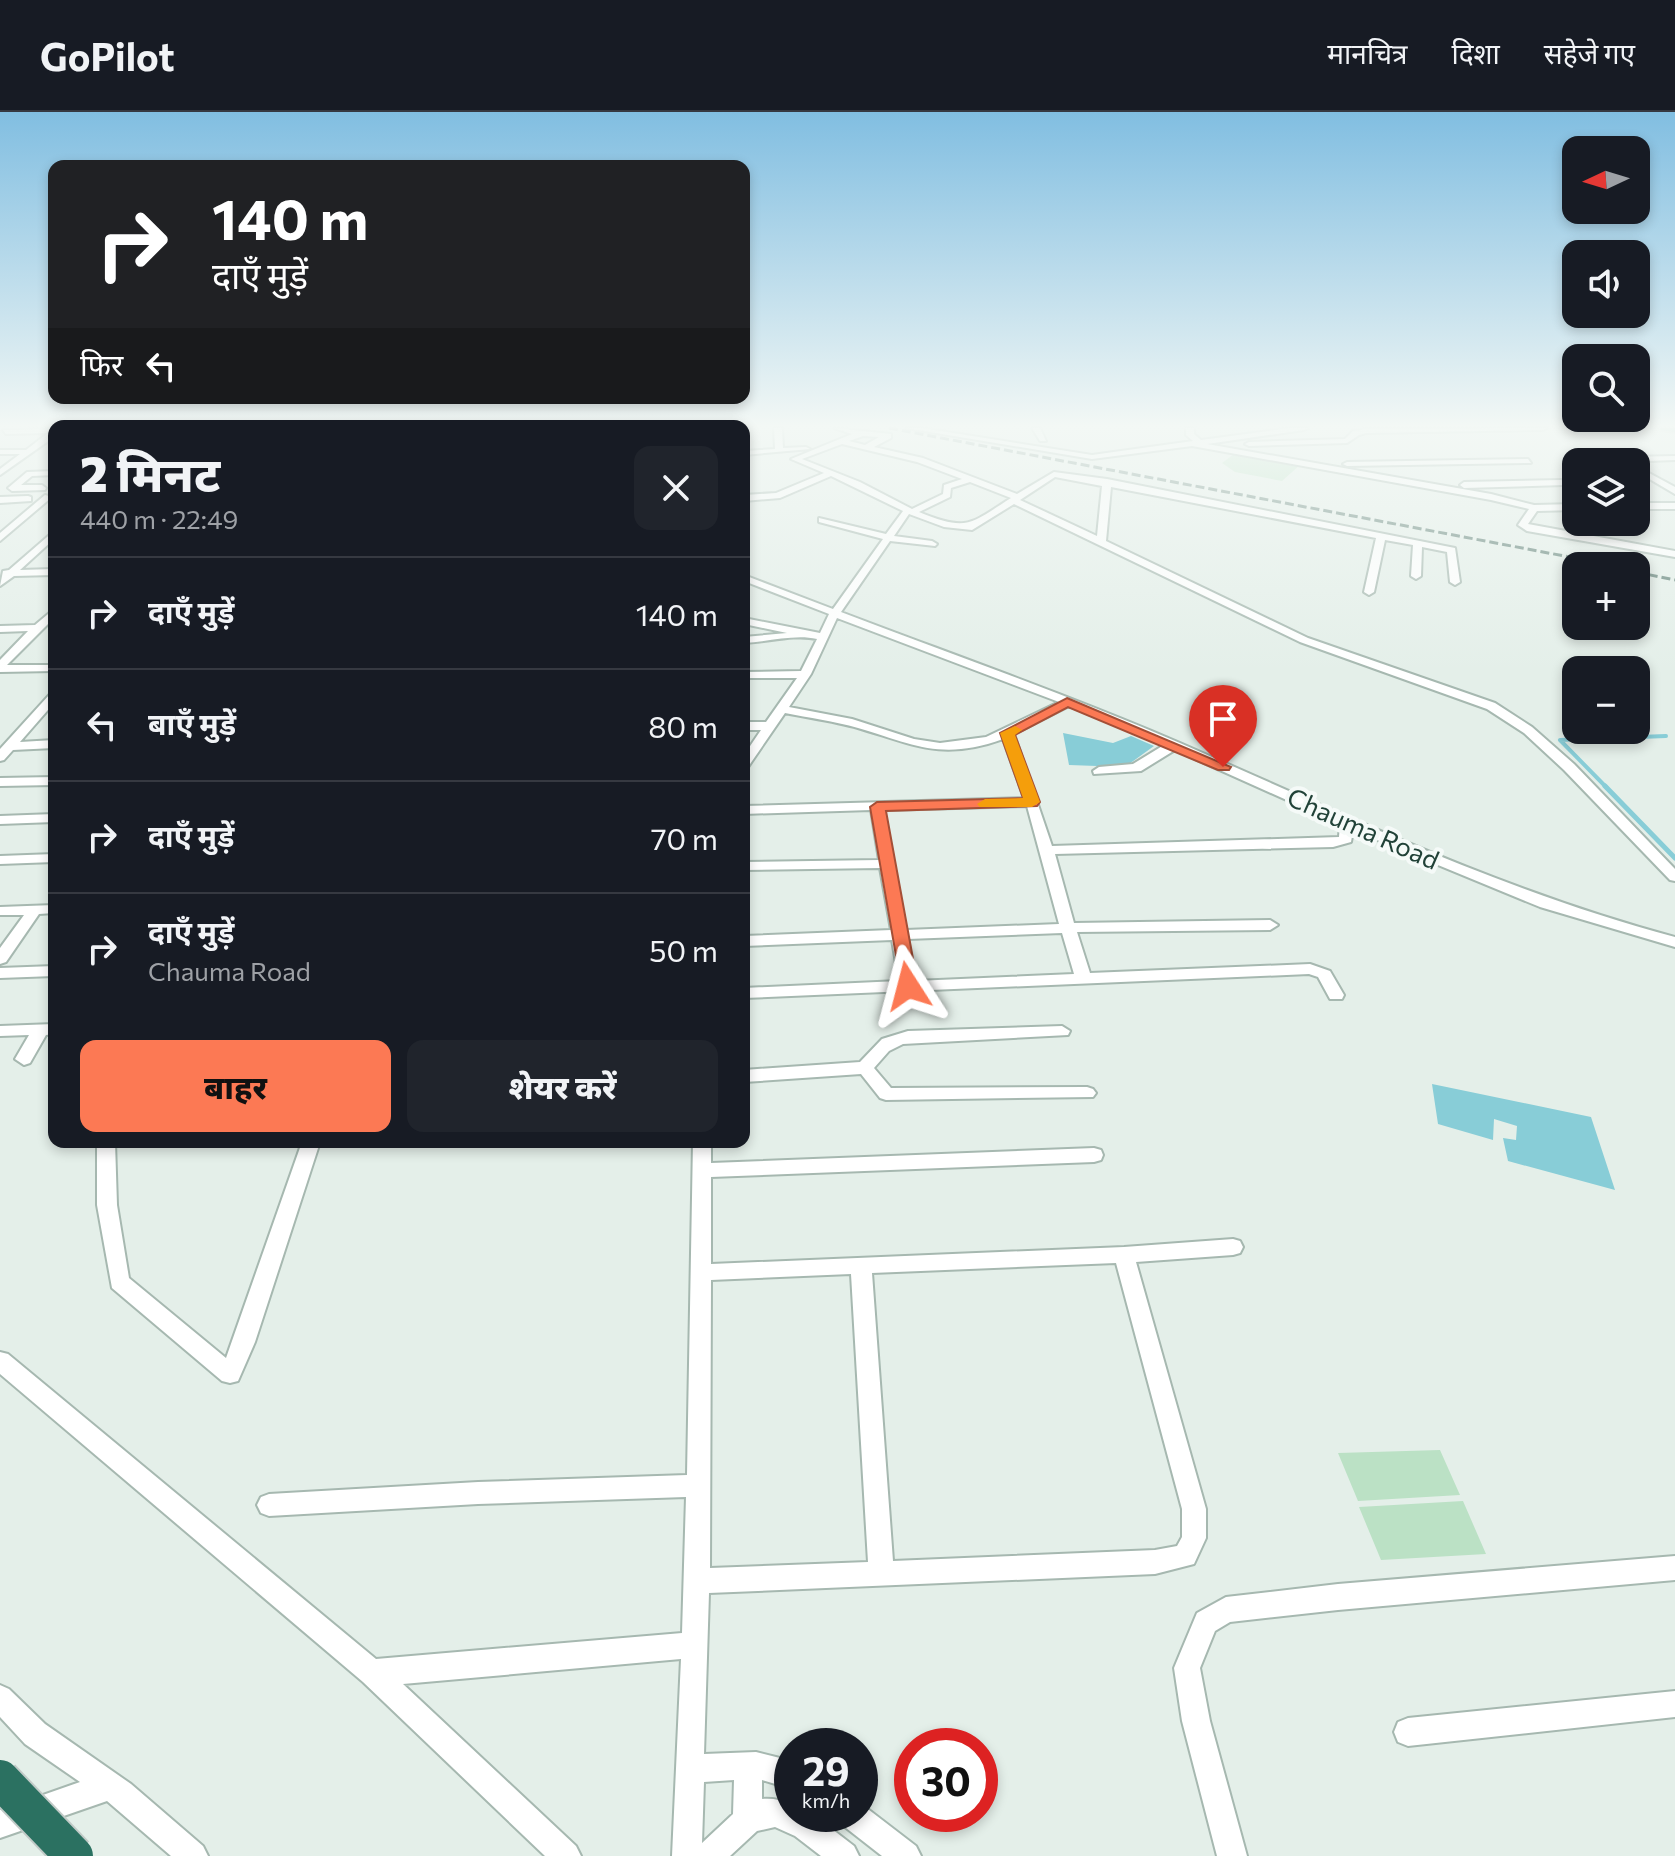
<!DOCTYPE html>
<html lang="hi">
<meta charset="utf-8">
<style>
:root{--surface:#171b24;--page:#20242c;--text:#f1f3f6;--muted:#9ea1a6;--line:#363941;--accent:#fc7954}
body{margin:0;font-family:Commissioner,"Noto Sans Devanagari",sans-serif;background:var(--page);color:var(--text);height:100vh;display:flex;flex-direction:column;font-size:30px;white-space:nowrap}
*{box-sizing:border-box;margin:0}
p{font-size:26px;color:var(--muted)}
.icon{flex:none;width:44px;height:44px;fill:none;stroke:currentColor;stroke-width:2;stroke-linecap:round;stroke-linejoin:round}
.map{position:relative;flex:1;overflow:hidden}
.sheet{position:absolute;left:48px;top:308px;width:702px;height:728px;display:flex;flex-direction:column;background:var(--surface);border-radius:16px;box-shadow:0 4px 12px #0003}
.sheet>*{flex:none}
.banner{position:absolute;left:48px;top:48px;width:702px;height:244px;border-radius:16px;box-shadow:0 4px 12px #0003;background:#202124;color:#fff;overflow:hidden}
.needle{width:52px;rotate:266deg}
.controls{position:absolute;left:1562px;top:24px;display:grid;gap:16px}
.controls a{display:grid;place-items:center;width:88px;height:88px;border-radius:16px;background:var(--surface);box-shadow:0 4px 12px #0003;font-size:40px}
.speed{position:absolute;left:774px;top:1616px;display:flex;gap:16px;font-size:40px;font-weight:700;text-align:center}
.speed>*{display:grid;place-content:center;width:104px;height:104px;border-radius:50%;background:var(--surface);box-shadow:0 4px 12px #0003;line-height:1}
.speed small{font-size:20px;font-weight:400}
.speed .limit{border:12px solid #d22;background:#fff;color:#111}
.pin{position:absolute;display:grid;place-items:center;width:68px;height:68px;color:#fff;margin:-82px -34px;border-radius:50% 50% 50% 0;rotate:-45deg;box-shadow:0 0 8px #0007}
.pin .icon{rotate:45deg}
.me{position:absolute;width:88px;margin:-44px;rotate:351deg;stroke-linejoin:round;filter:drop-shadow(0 0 6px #0008)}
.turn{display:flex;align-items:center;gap:28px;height:168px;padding:0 32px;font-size:36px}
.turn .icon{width:104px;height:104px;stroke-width:2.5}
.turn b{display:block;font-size:56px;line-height:68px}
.then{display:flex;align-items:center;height:76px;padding:0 32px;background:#0003;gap:16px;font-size:30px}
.round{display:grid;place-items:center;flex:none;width:84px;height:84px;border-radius:16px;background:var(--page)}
.head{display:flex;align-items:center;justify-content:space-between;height:136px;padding:0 32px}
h1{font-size:48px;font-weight:800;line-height:60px}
.button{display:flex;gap:16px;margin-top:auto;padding:16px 32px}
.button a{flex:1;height:92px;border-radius:16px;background:var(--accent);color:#111;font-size:32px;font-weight:800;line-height:92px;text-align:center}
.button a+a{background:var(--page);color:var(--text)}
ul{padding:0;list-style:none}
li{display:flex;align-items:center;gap:24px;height:112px;padding:0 32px;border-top:2px solid var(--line)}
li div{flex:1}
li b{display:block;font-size:30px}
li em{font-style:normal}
header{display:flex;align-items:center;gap:48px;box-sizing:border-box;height:112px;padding:0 40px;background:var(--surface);border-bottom:2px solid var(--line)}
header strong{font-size:38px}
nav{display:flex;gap:44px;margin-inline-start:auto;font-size:28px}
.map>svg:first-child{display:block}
</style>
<header>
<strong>GoPilot</strong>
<nav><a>मानचित्र</a><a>दिशा</a><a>सहेजे गए</a></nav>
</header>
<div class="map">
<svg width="1675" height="1744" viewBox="0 0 1675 1744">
<rect width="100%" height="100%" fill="#e4efe9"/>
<path fill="#bbe1c5" d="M1234,342l66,11 -18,16 -47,-9 -13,-9z
M1440,1338l20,45 -102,6 -20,-48z
M1463,1389l23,53 -105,6 -22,-53z"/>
<path fill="#88cdd7" d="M1063,621l50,10 18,-7 23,10 -29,21 -56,-2z
M1432,972l159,33 24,73 -107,-29 -5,-23 13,2 1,-14 -23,-7 -1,21 -55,-16z"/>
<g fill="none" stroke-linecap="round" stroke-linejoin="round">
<path stroke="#88cdd7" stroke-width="4" d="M1607,676l-47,-48 106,-4"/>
<path stroke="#88cdd7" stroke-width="5" d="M1605,674l70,72"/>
<defs>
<path id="minor" d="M774,316h8l1,20 23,-1 4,2 -66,6v-4l31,-2z
M834,316l57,6v4l-17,9 49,11 94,36 37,-22 53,7 348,69 5,34 -5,3 -5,-3 -3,-30 -25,-5 -1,29 -5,3 -5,-3 2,-31 -28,-5 -11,52 -5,3 -5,-3 12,-54 -265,-51 -5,54 202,97 187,65 37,24 42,37 101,105v12l-5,-1 -106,-110 -40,-37 -37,-24 -187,-67 -286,-138 -42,26 -28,-3 -35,-13 -15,22 38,5 5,3 -2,2 -45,-5 -49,71c113,43 227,83 339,131 163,71 322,148 495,194v10l-135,-40 -187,-77 -2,12 -18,5 -278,7 19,69 196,-3 8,5 -8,5 -193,2 13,41 220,-9 20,7 14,24 -2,4h-12l-12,-22 -9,-3 -565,24v-10l155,-7 -7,-41 -148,6v-10l147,-6 -11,-62 -136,2v-8l135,-2 -8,-50 -127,4v-8l280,-8 -21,-59c-61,22 -88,6 -145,-11 -24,-7 -49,-10 -73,-15l-37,54 -4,1v-13l17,-25h-17v-8h22l31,-44h-53v-6l57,-1 16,-32c-23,-5 -49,3 -73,4v-6l43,-4 -43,-9v-6l76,15 9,-19 -85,-33v-6l89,34 50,-70 -64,-17v-4l67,16 17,-23 -72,-35 -51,22 -36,3v-6l32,-2 48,-20 -33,-14 61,-25zM863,324l16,1 -14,8 -16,-4zM842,332l75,18 45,17 -18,6 -1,9 -31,15 -52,-27 -58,-23zM1055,365l47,9 -5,50 -77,-36zM970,370l41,16c-41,26 -43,34 -92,14l31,-15 1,-9zM837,506l222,84 -73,35 -46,6 -26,-4 -62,-20 -63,-12 22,-33zM1069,594l95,39 -31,19 -34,3 -6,4 1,3 47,-3 34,-21 165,74 -1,13 -287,9 -38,-112zM1027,694l32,118 -153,6 -22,-120zM1062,821l12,41 -159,7 -7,-42z
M906,316h16l170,27 101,-14 -7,-6v-7h8v6l7,6 89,-12h18l-4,2 -97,14 284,50 43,11 42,-1v6l-39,1 -9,13 147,27v6l-148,-26 -9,-6 11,-16 -38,-9 -299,-54 -100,13z
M1032,316h8l6,13h-6z
M1547,316l-4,2 -177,3 -7,2 -12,8 -98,3 -4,-2 4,-2 96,-3 8,-8 13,-2z
M54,317v8l-54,38v-6l20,-15h-20v-4h26l22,-17 -42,1 -3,-4z
M1675,344v4l-53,2 5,-5z
M1528,347l3,4 -184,3 -4,-2 4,-2z
M1636,354l39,21v7l-39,-23z
M54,359v4l-22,1 -11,9h21l4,3 -1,2 -33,1 -4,-3 19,-16z
M1561,368l3,1v4l-100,3 -4,-3 4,-3z
M45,383l7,2 -52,44v-8z
M28,384l3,1v4l-31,2v-6z
M1636,391h39v6h-39z
M54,419v8l-34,31 34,-1v6l-40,1 -14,10 3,-15 6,-1z
M54,497v9l-47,47h47v6l-54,1v-12l28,-29 -28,1v-6l35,-1z
M54,580v11l-34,39 34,-2v8l-41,2 -9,10 -4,1v-12l50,-55z
M54,665v8l-54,1v-8z
M54,702v8l-54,2v-8z
M54,742v8l-54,2v-8z
M54,793v8l-15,1 -33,48 -6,2v-16l24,-33h-24v-8z
M54,854v10l-54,2v-10z
M54,912v10l-8,1 -16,28 -6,2 -9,-6 14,-24 -29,1v-10z
M1062,914l8,5 -2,4 -165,9 -14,7 -15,17 17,20 196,-1 6,2 3,4 -3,4 -207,3 -6,-2 -19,-24 -117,8v-12l116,-8 22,-23 26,-8z
M97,1030h18l2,63 12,73 97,80 76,-216h18l-65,200 -17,39 -8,2 -8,-2 -110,-93 -15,-83z
M693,1030h18v21l383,-15 7,2 2,5 -2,5 -7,2 -383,15v87l413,-17 109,-8 7,2 3,6 -3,6 -7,2 -97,7 70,247v29l-12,26 -39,10 -446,19 -5,161 52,-2 36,9v28l-30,-9v19c11,-1 19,1 30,5v10l23,2 39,30 5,10h-38l-26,-20 -20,-9 -18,4 -27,25h-58l9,-197 -278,25 173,162 5,10h-36l-182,-174 -363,-308v-22l8,2 368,305 306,-26 4,-136 -208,7 -209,12 -8,-3 -4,-8 4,-8 8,-3 209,-12 209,-7zM1116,1151l66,246v28l-5,9 -22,4 -262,11 -21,-288zM851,1162l17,288 -158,6 1,-288zM734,1668l-1,34 -31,29 2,-61z
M1675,1444v24l-337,30 -108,12 -15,9 -15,37 10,53 37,135h-30l-35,-135 -8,-53 23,-55 29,-16 112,-13z
M0,1573l9,4 36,35 86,60 72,62 5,10h-37l-64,-55 -107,37v-28l80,-28 -55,-38 -25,-27z
M1675,1579v26l-267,29 -10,-4 -4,-10 4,-10 10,-4z
M860,1691l56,43 5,10h-39l-41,-32 -4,-10h23z"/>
<path id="major" d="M1660,316h15v4l-14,-2z"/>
</defs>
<use href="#minor" stroke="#a6b8b0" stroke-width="4"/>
<use href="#major" stroke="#c1cac7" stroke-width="4"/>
<use href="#minor" fill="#fff" fill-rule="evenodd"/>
<use href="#major" fill="#65a795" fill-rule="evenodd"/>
<path stroke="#5c7d73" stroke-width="3" stroke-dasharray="9 4" stroke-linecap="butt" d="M889,316l728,138
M1636,460l39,8"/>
<defs>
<path id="highway-bridge" d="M0,1667l74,77"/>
</defs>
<use href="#highway-bridge" stroke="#c1cac7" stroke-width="42" stroke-linecap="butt"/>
<use href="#highway-bridge" stroke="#2b7161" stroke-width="38"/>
</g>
<linearGradient id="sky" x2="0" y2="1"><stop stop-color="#81bee1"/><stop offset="0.56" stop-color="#f3f8f5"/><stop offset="1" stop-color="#f3f8f5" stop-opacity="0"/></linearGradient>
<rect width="1675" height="560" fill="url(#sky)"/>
<path fill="#fc7954" stroke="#a44f37" stroke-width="2" d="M1067,586l164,69 -2,3h-11l-150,-63 -53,28 25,67 -3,4 -151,5 32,175 -3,4h-13l-32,-183 7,-5 146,-4 -23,-65z"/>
<path fill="#f59e0b" d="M1015,614l7,4 -7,5 25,67 -8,5h-52l-3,-3 8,-5 38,-1 -23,-65z"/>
<g text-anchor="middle" stroke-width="8" stroke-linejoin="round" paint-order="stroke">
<g font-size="26" fill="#214238" stroke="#f5faf8">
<text transform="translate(1363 717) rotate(24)" y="9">Chauma Road</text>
</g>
</g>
</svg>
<div class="controls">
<a><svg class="needle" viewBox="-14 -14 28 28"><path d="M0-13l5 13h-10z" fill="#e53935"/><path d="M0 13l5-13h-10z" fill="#9ea1a6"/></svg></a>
<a><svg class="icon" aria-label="sound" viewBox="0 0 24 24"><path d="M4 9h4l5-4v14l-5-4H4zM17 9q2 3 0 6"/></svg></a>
<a><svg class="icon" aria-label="search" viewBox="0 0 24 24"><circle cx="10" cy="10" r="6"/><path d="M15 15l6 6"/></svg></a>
<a><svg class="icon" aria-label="layers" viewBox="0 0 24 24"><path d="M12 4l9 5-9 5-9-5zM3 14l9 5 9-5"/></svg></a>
<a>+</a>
<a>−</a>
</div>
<div class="speed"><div>29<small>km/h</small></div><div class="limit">30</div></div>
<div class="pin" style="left:1223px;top:655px;background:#d93025"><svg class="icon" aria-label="arrive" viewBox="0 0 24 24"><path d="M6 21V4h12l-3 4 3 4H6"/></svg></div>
<svg class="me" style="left:908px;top:874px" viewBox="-20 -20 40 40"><path d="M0-17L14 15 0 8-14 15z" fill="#fc7954" stroke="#fff" stroke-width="4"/></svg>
<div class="banner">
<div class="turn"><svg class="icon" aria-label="right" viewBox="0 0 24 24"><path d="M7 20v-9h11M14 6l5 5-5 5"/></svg><div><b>140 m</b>दाएँ मुड़ें</div></div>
<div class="then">फिर<svg class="icon" aria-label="left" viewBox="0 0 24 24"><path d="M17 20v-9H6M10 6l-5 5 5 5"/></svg></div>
</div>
<section class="sheet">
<div class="head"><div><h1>2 मिनट</h1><p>440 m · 22:49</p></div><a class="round"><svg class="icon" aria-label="close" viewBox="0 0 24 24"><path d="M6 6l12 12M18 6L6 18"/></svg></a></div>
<ul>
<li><svg class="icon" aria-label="right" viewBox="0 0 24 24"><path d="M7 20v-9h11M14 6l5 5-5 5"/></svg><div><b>दाएँ मुड़ें</b></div><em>140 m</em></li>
<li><svg class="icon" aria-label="left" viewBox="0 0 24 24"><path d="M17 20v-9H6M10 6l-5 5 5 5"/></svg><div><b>बाएँ मुड़ें</b></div><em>80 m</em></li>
<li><svg class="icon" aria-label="right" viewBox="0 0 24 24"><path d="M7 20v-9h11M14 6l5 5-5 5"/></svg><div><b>दाएँ मुड़ें</b></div><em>70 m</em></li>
<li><svg class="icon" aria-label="right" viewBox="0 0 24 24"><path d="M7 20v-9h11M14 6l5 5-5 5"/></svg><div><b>दाएँ मुड़ें</b><p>Chauma Road</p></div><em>50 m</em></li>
</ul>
<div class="button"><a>बाहर</a><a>शेयर करें</a></div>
</section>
</div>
